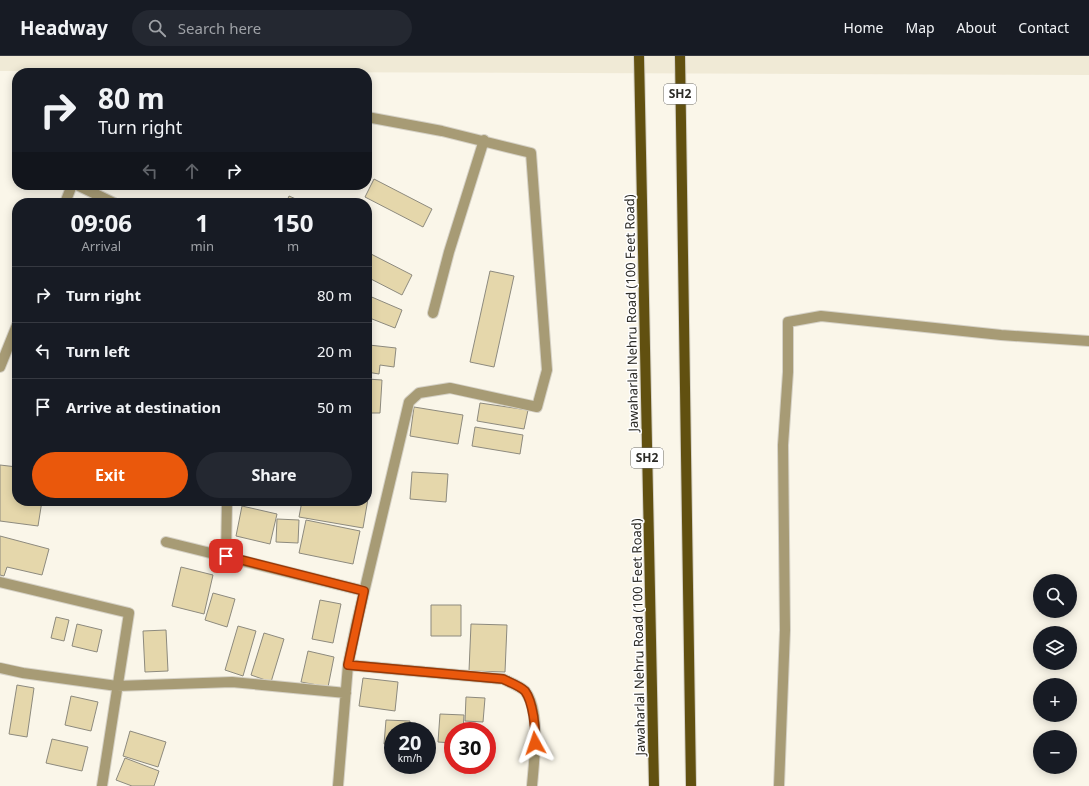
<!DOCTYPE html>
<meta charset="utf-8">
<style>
:root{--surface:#171b24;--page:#242831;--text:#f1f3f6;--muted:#9ea1a6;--line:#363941;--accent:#ea580c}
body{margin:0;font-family:"Noto Sans",sans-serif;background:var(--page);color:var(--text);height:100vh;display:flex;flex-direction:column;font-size:15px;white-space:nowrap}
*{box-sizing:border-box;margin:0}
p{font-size:13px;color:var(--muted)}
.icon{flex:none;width:22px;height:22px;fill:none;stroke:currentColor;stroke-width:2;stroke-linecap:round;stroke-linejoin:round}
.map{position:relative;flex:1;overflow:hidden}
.panel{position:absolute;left:12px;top:142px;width:360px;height:308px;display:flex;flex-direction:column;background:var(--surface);border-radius:16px;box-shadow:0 2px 10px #0003}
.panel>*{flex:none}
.banner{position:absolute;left:12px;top:12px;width:360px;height:122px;border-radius:16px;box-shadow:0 2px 10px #0003;background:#171b24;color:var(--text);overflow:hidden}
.buttons{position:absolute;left:1033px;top:518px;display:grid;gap:8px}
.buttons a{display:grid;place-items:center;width:44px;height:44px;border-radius:50%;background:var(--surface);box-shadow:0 2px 10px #0003;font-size:20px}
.speed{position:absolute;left:384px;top:666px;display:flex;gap:8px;font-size:20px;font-weight:700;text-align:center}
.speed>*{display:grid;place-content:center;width:52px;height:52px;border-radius:50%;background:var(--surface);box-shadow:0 2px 10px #0003;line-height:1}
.speed small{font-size:10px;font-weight:400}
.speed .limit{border:6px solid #d22;background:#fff;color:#111}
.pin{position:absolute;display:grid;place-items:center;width:34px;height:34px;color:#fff;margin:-17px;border-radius:8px;box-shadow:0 2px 6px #0006}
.me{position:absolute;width:44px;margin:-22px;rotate:355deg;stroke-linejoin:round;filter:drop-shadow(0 0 3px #0008)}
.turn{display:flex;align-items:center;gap:14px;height:84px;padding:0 20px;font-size:18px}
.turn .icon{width:52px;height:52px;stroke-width:2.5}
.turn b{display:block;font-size:28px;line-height:34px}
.lanes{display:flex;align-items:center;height:38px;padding:0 20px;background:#0003;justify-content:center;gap:20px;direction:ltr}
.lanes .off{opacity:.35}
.eta{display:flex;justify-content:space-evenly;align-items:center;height:68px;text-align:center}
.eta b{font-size:24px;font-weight:700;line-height:28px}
.cta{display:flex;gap:8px;margin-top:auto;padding:8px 20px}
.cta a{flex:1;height:46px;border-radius:24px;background:var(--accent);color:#fff;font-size:16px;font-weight:700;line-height:46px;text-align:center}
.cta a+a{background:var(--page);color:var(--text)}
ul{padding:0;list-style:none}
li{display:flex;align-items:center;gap:12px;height:56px;padding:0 20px;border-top:1px solid var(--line)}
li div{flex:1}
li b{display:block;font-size:15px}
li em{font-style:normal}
header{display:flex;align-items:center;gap:24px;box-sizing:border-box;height:56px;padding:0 20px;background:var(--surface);border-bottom:1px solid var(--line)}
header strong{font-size:19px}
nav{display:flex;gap:22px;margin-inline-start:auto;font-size:14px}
.search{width:280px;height:36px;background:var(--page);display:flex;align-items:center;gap:10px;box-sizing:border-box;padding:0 14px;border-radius:22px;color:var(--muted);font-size:15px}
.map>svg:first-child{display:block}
</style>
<header>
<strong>Headway</strong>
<div class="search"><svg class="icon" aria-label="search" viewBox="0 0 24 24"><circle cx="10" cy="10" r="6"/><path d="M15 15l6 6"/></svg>Search here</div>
<nav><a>Home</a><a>Map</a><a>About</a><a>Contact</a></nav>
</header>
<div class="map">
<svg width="1089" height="730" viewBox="0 0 1089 730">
<rect width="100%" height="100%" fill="#faf6e9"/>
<path fill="#f0ead6" d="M0,0h1089v19l-1089,-4z"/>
<path fill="#e5d7ab" stroke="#8d8a7e" d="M374,123l58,30 -9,18 -58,-30z
M289,140l16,7h-19z
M371,198l41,21 -10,20 -35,-18v-16z
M490,215l24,5 -20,91 -24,-5z
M367,239l35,15 -7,18 -28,-11z
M367,281l3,1 -1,7 27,3 -2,19 -14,-2 -1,9 -12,-2z
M367,323l15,1 -2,33h-13z
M480,347l48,7 -4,19 -47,-8z
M414,351l49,8 -5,29 -48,-8z
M475,371l48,8 -3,19 -48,-8z
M0,409l17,2v34h25l-4,25 -38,-5z
M412,416l36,2 -2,28 -36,-3z
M367,437h2l-6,35 -64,-11 3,-16h65z
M242,450l35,8 -7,30 -34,-8z
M277,463l22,1 -1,23 -22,-1z
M306,464l54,11 -7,33 -54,-11z
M0,480l49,13 -7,26 -35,-8 -3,9 -4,-1z
M181,511l32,8 -9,39 -32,-8z
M213,537l22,6 -8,28 -22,-7z
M320,544l21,4 -8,39 -21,-4z
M431,549h30v31h-30z
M56,561l13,3 -5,21 -13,-3z
M77,568l25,6 -5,22 -25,-6z
M471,568l36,1 -2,47 -36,-1z
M238,570l18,5 -13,45 -18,-6z
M166,574l2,41 -23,1 -2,-41z
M264,577l20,6 -13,43 -20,-7z
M308,595l26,6 -6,30 -27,-5z
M363,622l35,4 -3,29 -36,-5z
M17,629l17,3 -7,49 -18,-3z
M71,640l27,6 -7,29 -26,-6z
M466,641l19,1 -2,24 -18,-1z
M440,658l24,1 -1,16h-10v12l-15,-1z
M386,664l24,1 -1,10h-16v14l-9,-1z
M130,675l36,11 -8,25 -35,-11z
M52,683l36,8 -6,24 -36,-8z
M125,702l34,13 -5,15h-22l-16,-6z"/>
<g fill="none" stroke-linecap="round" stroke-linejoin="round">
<defs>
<path id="minor" d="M77,129l37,18
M65,147l7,-18
M433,257l16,-61 35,-112
M0,311l17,-42
M166,486l198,49
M226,500l1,-55
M0,526l129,31 -27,173
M348,609l155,14c6,3 17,7 22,12 16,20 9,70 7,95
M0,612l23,5 94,13 115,-4 114,11
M338,730l10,-121 8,-39 53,-224 10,-9 31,-5 87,19 10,-37 -16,-217 -89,-22 -75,-14
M779,730l6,-156 -2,-185 5,-73v-50l33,-6 180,19 88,6"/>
<path id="primary" d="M639,0l15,730
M680,0l11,730"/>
</defs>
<use href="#minor" stroke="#d5d1c6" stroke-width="12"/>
<use href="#primary" stroke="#d5d1c6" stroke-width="12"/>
<use href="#minor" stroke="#a79b75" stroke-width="10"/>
<use href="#primary" stroke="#615010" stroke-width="10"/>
</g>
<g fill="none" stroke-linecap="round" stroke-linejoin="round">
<defs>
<path id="route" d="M226,500l138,35 -16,74 155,14c6,3 17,7 22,12 8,11 11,38 10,52"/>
</defs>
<use href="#route" stroke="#983908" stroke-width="10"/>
<use href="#route" stroke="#ea580c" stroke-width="7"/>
</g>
<g text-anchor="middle" stroke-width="3" stroke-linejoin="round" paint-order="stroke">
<g fill="#fff" stroke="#6b6a66" stroke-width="1">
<rect x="664" y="28" width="32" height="20" rx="3"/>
<rect x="631" y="392" width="32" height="20" rx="3"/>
</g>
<g font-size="12" font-weight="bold" fill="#2b2a25">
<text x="680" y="42">SH2</text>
<text x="647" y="406">SH2</text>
</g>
<g font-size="13" fill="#2b2a25" stroke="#fff">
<text transform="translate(631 257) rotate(-91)" y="5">Jawaharlal Nehru Road (100 Feet Road)</text>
<text transform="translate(638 581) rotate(-91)" y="5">Jawaharlal Nehru Road (100 Feet Road)</text>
</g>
</g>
</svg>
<div class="buttons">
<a><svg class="icon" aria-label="search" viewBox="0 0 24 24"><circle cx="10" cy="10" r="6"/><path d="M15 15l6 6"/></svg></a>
<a><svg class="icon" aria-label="layers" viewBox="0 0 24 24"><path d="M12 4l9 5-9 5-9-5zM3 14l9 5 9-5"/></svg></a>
<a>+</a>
<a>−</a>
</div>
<div class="speed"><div>20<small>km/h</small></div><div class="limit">30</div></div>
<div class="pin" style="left:226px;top:500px;background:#d93025"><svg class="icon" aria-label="arrive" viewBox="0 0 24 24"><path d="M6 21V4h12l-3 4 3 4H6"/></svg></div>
<svg class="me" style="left:535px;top:687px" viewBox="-20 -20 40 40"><path d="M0-17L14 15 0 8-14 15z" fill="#ea580c" stroke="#fff" stroke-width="4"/></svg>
<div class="banner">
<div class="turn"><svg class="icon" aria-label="right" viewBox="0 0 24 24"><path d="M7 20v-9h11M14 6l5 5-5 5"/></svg><div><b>80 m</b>Turn right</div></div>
<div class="lanes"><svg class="icon off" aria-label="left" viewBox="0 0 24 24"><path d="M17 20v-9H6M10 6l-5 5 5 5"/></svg><svg class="icon off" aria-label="ahead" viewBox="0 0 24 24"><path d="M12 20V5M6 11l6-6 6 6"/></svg><svg class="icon" aria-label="right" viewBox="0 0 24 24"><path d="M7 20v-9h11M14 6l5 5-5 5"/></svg></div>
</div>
<section class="panel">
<div class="eta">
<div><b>09:06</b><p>Arrival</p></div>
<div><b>1</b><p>min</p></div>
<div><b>150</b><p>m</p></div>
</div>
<ul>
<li><svg class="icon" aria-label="right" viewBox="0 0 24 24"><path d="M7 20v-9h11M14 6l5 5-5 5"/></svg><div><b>Turn right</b></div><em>80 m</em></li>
<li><svg class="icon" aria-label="left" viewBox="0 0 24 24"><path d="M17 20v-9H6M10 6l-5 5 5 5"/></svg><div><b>Turn left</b></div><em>20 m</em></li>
<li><svg class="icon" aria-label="arrive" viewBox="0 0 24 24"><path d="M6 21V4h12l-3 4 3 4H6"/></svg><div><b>Arrive at destination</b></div><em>50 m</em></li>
</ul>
<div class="cta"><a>Exit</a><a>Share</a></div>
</section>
</div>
